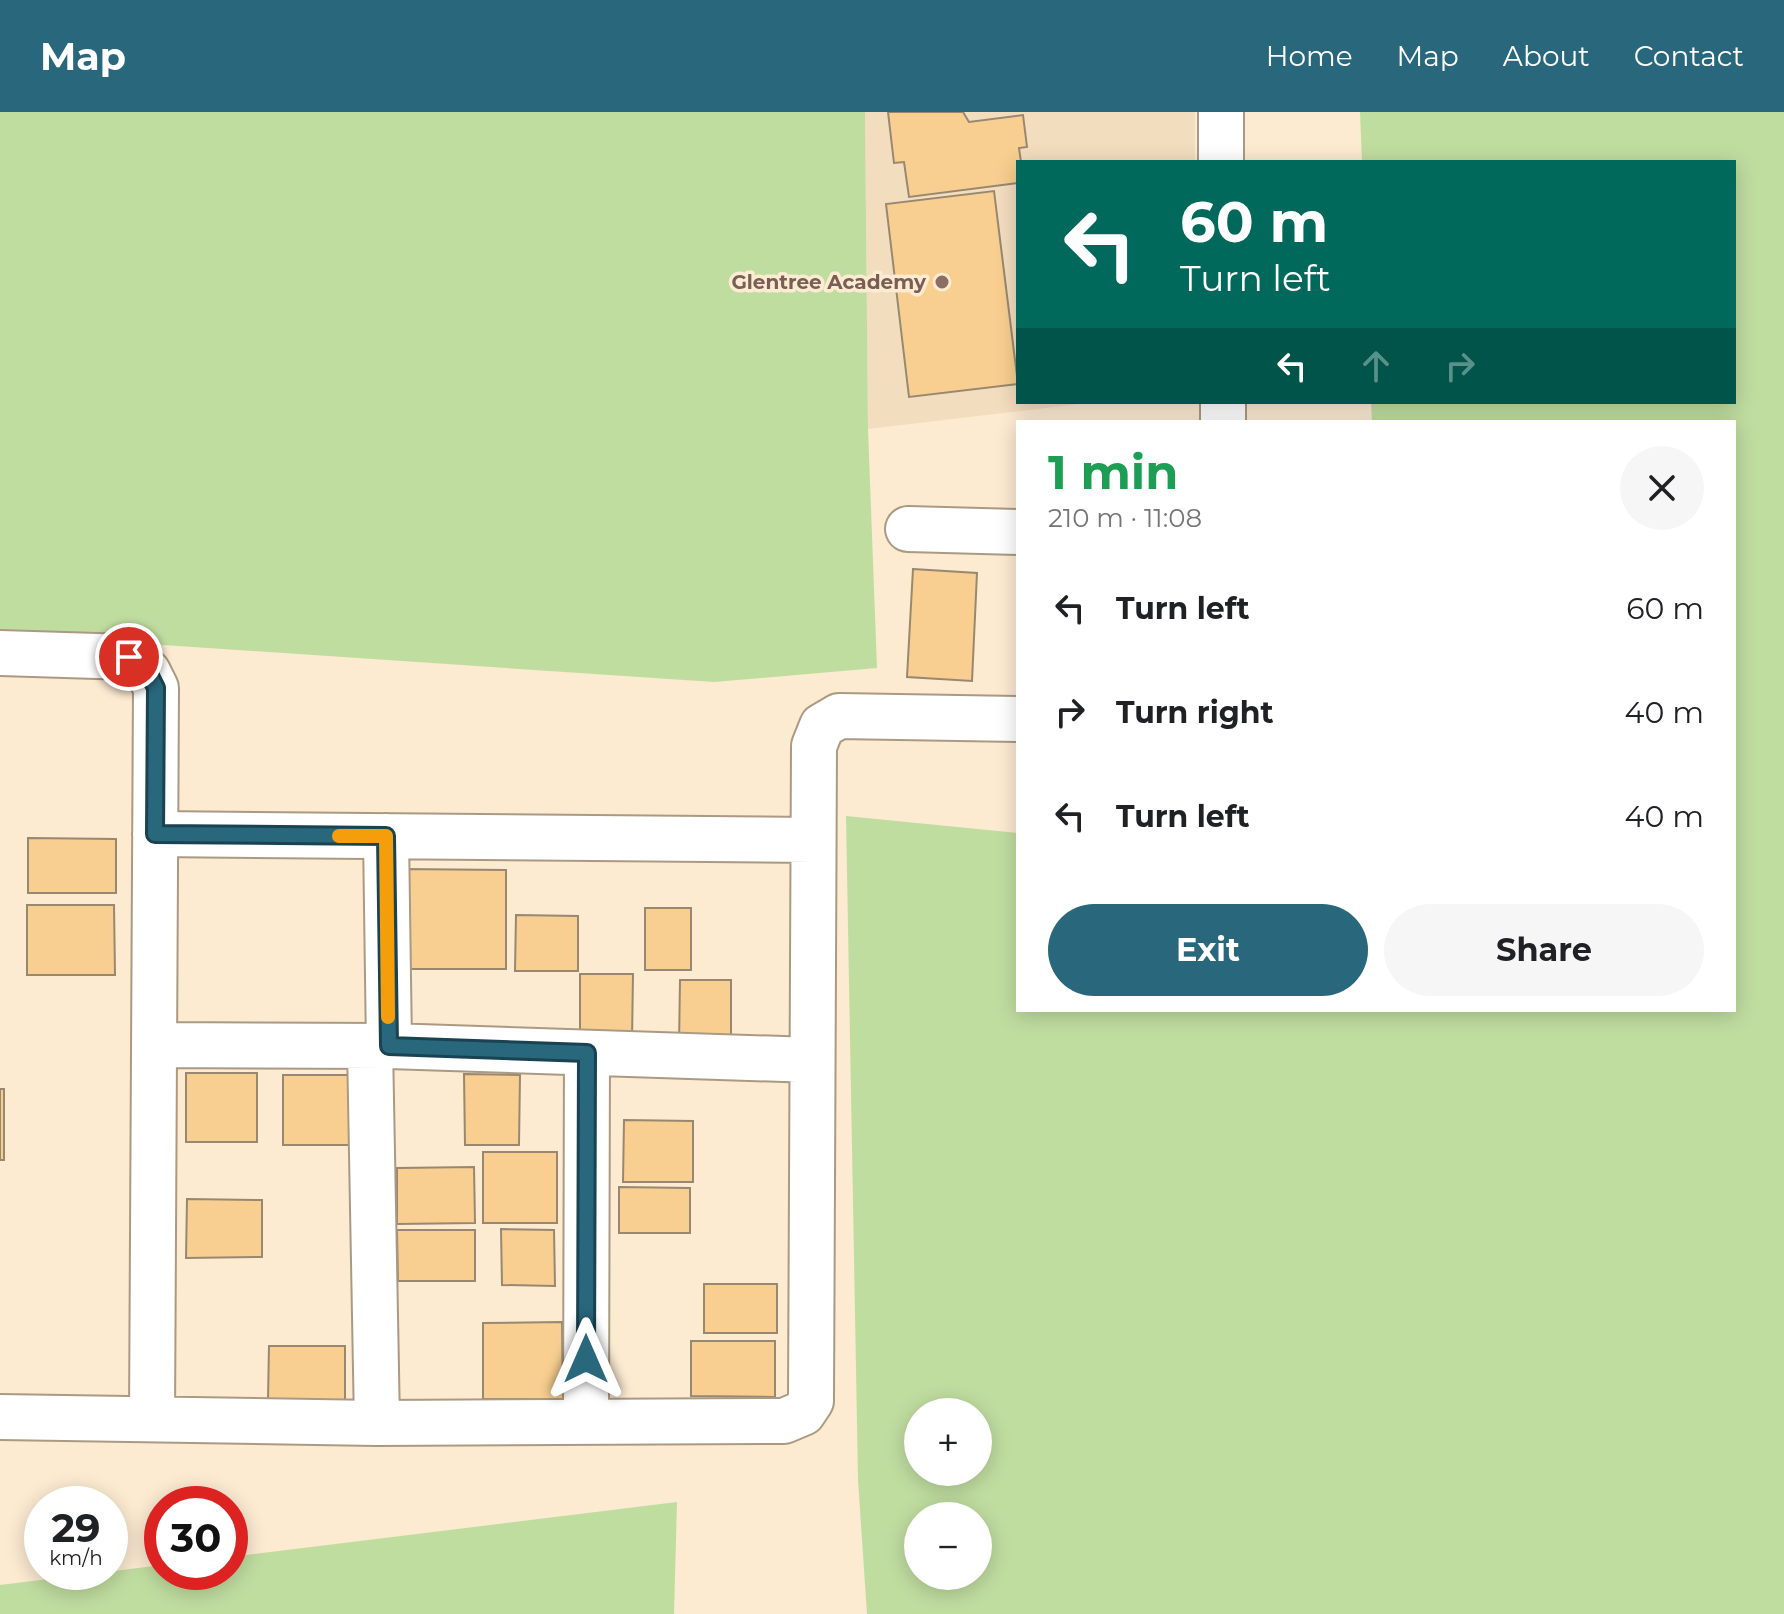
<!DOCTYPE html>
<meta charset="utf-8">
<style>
:root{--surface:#fff;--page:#f6f6f6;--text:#202124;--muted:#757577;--accent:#28677c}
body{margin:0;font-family:Montserrat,sans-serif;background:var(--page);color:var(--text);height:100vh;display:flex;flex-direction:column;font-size:30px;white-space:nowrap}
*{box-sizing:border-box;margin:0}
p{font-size:26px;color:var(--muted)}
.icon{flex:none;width:44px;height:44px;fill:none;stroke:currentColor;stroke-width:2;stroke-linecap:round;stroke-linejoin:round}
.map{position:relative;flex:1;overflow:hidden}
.side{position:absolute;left:1016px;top:308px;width:720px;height:592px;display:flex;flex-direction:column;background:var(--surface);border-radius:0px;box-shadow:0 4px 20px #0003}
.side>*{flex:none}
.top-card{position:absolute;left:1016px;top:48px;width:720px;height:244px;border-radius:0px;box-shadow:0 4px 20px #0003;background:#00695c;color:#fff;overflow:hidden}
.fabs{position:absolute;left:904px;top:1286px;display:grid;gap:16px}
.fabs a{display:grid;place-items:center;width:88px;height:88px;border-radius:50%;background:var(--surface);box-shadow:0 4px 20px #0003;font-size:40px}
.speed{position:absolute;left:24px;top:1374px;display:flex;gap:16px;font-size:40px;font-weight:700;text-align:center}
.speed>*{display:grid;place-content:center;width:104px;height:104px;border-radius:50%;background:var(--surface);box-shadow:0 4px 20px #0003;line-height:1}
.speed small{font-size:20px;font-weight:400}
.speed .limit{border:12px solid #d22;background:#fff;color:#111}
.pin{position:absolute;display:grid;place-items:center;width:68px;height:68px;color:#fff;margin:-34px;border:4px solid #fff;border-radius:50%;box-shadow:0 2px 8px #0007}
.me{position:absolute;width:88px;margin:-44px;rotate:0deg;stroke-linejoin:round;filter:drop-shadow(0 0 6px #0008)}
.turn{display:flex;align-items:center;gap:28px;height:168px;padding:0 32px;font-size:36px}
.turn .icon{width:104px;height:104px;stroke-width:2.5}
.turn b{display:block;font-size:56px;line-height:68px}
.lanes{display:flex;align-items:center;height:76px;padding:0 32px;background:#0003;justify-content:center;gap:40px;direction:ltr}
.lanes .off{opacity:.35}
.round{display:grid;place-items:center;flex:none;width:84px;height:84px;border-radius:42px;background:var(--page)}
.overview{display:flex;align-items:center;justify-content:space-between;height:136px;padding:0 32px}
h1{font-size:48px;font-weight:700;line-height:60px;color:#1e9e55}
.button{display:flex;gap:16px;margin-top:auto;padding:16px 32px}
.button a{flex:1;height:92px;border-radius:48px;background:var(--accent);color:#fff;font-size:32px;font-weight:700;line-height:92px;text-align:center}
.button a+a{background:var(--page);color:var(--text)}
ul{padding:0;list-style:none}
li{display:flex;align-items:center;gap:24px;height:104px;padding:0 32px}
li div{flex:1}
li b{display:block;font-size:30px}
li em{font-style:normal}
header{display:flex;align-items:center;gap:48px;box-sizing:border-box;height:112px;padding:0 40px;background:var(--accent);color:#fff}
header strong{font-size:38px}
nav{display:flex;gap:44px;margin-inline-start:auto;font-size:28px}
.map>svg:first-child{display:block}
</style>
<header>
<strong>Map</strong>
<nav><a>Home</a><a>Map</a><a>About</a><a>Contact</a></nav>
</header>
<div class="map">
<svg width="1784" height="1502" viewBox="0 0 1784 1502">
<rect width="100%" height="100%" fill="#fcead1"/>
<path fill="#f3ddbf" d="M865,0h330v50h-177v240h78l-228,27z"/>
<path fill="#c0dda0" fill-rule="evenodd" d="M0,0h865l3,317 9,239 -163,14 -714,-48z
M1360,0h424v1502h-917l-9,-134 -12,-664 172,17v177h716v-588h-362l-1,-20h363v-240h-372zM978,1300v60h-60v-60zM978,1404v60h-60v-60z
M677,1390l-3,112h-674v-29l162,-20v7h68v-15z"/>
<path fill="#f8cf90" stroke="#988871" stroke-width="2" d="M888,0h75l6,10 54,-7 4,32 -8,1 2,14h-3v21l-109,14 -5,-35 -10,1z
M994,79l24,193 -109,13 -23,-193z
M913,457l64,4 -5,108 -65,-4z
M28,726l88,1v54h-88z
M400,757l106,1v99h-107z
M27,793h87l1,70h-88z
M645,796h46v62h-46z
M516,803l62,1v55h-63z
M580,862h53l-1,67h-52z
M680,868h51v66h-52z
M186,961h71v69h-71z
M464,962l56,1 -1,70h-54z
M283,963h76v70h-76z
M0,977h4v71h-4z
M624,1008l69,1v61h-70z
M483,1040h74v71h-74z
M474,1055l1,56 -78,1v-56z
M619,1075l71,1v45h-71z
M187,1087l75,1v57l-76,1z
M501,1117l53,1 1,56 -53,-1z
M397,1118h78v51h-77z
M704,1172h73v49h-73z
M562,1210l1,77h-80v-76z
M691,1229h84v56l-84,-1z
M269,1234h76v54h-77z"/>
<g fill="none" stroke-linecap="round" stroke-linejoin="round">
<defs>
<path id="minor" d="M1221,0v50
M1223,290v20
M908,417l110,3
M0,541l129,4 19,15 8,16 -4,730
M155,722l657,6
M386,724l3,210
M154,933l235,1 423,14
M370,934l7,377
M0,1305l377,6 407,-2 19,-8 8,-12 3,-655 8,-20 17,-10 179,3
M586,1308l1,-367"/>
</defs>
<use href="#minor" stroke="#aa9a83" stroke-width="48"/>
<use href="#minor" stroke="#fff" stroke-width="44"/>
</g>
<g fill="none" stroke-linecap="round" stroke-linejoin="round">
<defs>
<path id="route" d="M129,545l19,15 8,16 -1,146 231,2 3,210 198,7 -1,306"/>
</defs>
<use href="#route" stroke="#1a4351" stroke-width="20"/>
<use href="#route" stroke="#28677c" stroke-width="14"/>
<path stroke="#f59e0b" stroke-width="14" d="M339,724h47l2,181"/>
</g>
<circle fill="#8d6e63" stroke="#fcead1" stroke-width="3" cx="942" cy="170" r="8"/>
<g text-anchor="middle" stroke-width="7" stroke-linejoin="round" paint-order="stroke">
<g font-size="20" font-weight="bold" fill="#785e54" stroke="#fcead1" text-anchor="end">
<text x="926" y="177">Glentree Academy</text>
</g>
</g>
</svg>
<div class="fabs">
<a>+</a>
<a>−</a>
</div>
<div class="speed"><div>29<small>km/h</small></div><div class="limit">30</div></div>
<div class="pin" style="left:129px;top:545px;background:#d93025"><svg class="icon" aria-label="arrive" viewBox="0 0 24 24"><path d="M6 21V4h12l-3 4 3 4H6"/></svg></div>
<svg class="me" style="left:586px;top:1247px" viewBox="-20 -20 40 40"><path d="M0-17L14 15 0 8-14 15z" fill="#28677c" stroke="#fff" stroke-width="4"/></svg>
<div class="top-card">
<div class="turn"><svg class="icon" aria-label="left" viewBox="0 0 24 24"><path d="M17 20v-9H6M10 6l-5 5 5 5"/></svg><div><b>60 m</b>Turn left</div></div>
<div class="lanes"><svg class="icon" aria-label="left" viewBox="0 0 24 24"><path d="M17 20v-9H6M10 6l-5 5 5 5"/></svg><svg class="icon off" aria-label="ahead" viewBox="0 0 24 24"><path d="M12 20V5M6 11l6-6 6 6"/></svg><svg class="icon off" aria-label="right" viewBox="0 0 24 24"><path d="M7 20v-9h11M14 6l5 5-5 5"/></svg></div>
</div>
<section class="side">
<div class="overview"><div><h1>1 min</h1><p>210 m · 11:08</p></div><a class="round"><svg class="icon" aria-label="close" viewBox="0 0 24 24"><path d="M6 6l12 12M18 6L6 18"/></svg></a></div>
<ul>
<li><svg class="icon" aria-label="left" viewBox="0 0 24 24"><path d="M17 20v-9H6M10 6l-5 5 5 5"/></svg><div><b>Turn left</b></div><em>60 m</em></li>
<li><svg class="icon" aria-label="right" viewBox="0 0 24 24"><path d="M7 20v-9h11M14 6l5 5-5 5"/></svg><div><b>Turn right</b></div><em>40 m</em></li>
<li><svg class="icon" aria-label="left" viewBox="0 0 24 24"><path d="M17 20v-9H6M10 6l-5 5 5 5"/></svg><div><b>Turn left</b></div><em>40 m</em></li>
</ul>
<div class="button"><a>Exit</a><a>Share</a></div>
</section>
</div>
